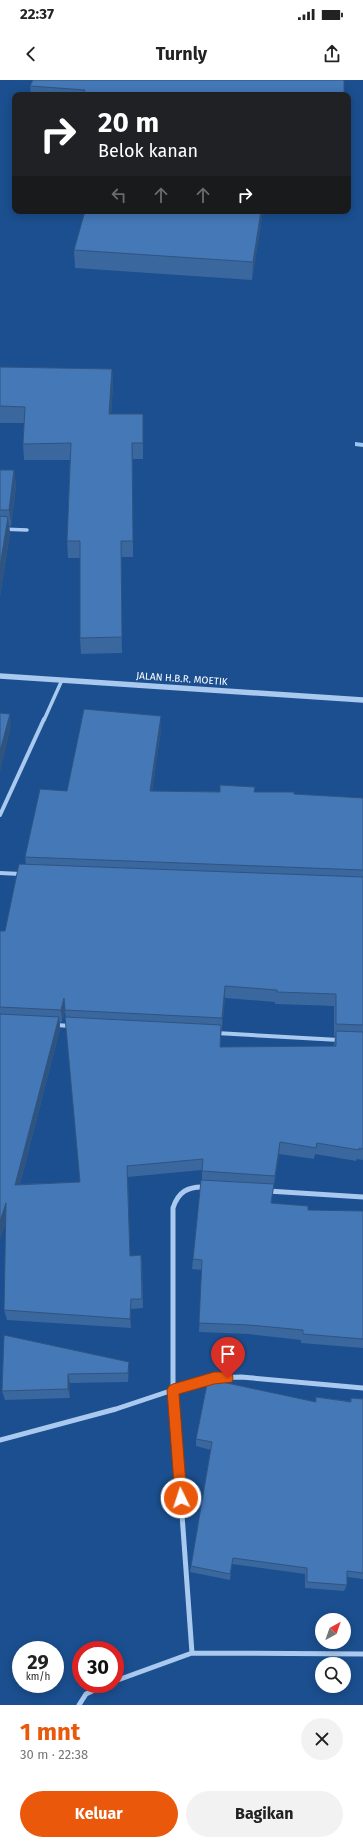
<!DOCTYPE html>
<html lang="id">
<meta charset="utf-8">
<style>
:root{--surface:#fff;--page:#f2f2f2;--text:#222;--muted:#767676;--accent:#ea580c}
body{margin:0;font-family:"Fira Sans",sans-serif;background:var(--page);color:var(--text);height:100vh;display:flex;flex-direction:column;font-size:15px;white-space:nowrap}
*{box-sizing:border-box;margin:0}
p{font-size:13px;color:var(--muted)}
.icon{flex:none;width:22px;height:22px;fill:none;stroke:currentColor;stroke-width:2;stroke-linecap:round;stroke-linejoin:round}
.map{position:relative;height:1625px;overflow:hidden}
.details{display:flex;flex-direction:column;background:var(--surface);flex:1}
.details>*{flex:none}
.hud{position:absolute;left:12px;top:12px;width:339px;height:122px;border-radius:8px;box-shadow:0 2px 10px #0003;background:#202124;color:#fff;overflow:hidden}
.needle{width:26px;rotate:40deg}
.buttons{position:absolute;left:315px;top:1533px;display:grid;gap:8px}
.buttons a{display:grid;place-items:center;width:36px;height:36px;border-radius:50%;background:var(--surface);box-shadow:0 2px 10px #0003;font-size:20px}
.speed{position:absolute;left:12px;top:1561px;display:flex;gap:8px;font-size:20px;font-weight:700;text-align:center}
.speed>*{display:grid;place-content:center;width:52px;height:52px;border-radius:50%;background:var(--surface);box-shadow:0 2px 10px #0003;line-height:1}
.speed small{font-size:10px;font-weight:400}
.speed .limit{border:6px solid #d22;background:#fff;color:#111}
.pin{position:absolute;display:grid;place-items:center;width:34px;height:34px;color:#fff;margin:-41px -17px;border-radius:50% 50% 50% 0;rotate:-45deg;box-shadow:0 0 4px #0007}
.pin .icon{rotate:45deg}
.me{position:absolute;width:44px;margin:-22px;rotate:356deg;stroke-linejoin:round;filter:drop-shadow(0 0 3px #0008)}
.turn{display:flex;align-items:center;gap:14px;height:84px;padding:0 20px;font-size:18px}
.turn .icon{width:52px;height:52px;stroke-width:2.5}
.turn b{display:block;font-size:28px;line-height:34px}
.lanes{display:flex;align-items:center;height:38px;padding:0 20px;background:#0003;justify-content:center;gap:20px;direction:ltr}
.lanes .off{opacity:.35}
.round{display:grid;place-items:center;flex:none;width:42px;height:42px;border-radius:21px;background:var(--page)}
.headline{display:flex;align-items:center;justify-content:space-between;height:68px;padding:0 20px}
h1{font-size:24px;font-weight:700;line-height:30px;color:var(--accent)}
.cta{display:flex;gap:8px;margin-top:auto;padding:8px 20px}
.cta a{flex:1;height:46px;border-radius:24px;background:var(--accent);color:#fff;font-size:16px;font-weight:700;line-height:46px;text-align:center}
.cta a+a{background:var(--page);color:var(--text)}
.status{display:flex;justify-content:space-between;align-items:center;height:28px;padding:0 20px;background:var(--surface);direction:ltr}
.status svg{height:11px;fill:currentColor}
header{display:flex;justify-content:space-between;align-items:center;height:52px;padding:0 20px;background:var(--surface);font-size:18px;font-weight:700}
.map>svg:first-child{display:block}
</style>
<div class="status"><b>22:37</b><svg viewBox="0 0 49 12"><path d="M0 12V9h3v3zM5 12V6h3v6zM10 12V3h3v9zM15 12V0h3v12zM26 1h20v11H26zM47 4h2v5h-2z"/></svg></div>
<header><svg class="icon" aria-label="back" viewBox="0 0 24 24"><path d="M15 5l-7 7 7 7"/></svg>Turnly<svg class="icon" aria-label="share" viewBox="0 0 24 24"><path d="M12 15V3M7 8l5-5 5 5M5 13v7h14v-7"/></svg></header>
<div class="map">
<svg width="363" height="1625" viewBox="0 0 363 1625">
<rect width="100%" height="100%" fill="#1b4f8f"/>
<g fill="none" stroke-linecap="round" stroke-linejoin="round">
<path fill="#9cc4f0" fill-rule="evenodd" d="M355,362l8,1v4l-8,-1z"/>
<path stroke="#a9c9ee" stroke-width="3.5" d="M0,449l27,1
M44,640l18,-40"/>
<path stroke="#a9c9ee" stroke-width="4" d="M0,735l44,-96
M0,793l21,1
M56,945l15,1
M216,953l123,7"/>
<path stroke="#a9c9ee" stroke-width="5" d="M268,1111l95,6
M0,1360l116,-31 57,-19v-182c5,-16 15,-22 32,-21
M192,1573l-19,-263 41,-12 27,-1 122,11
M115,1601l77,-28 171,1
M79,1625l7,-11 21,-10"/>
<path stroke="#a9c9ee" stroke-width="5.5" d="M0,596l363,24"/>
</g>
<path fill="#3a679d" fill-rule="evenodd" d="M30,6l314,9h-313z
M85,131h178l-11,69 -177,-12 -1,-18z
M0,287l112,2 1,16 -2,29h32v45h-10v98h-12l1,96 -41,1 -1,-16v-80h-12l-1,-17 3,-81h-46l-1,-16 1,-21h-24z
M0,390h14l2,16 -5,40h-2l1,7 -10,63z
M161,650l-9,61 102,1 109,6v362l-6,-1 -1,2 -41,-7 -1,5 -35,-5 -8,49 37,7 55,1v137l-62,-5v-3l-53,-6 -49,-2 3,-62 -10,-1 1,-10 9,-79v-10l-74,7 2,79 11,-1 1,10 1,43 -12,1v19l-124,-8 -3,-10 2,-88 -6,17v-308h5l21,-66 -1,-8 42,-66zM225,918l50,4v2l59,2v30h1l-1,10 -114,1zM65,931l15,171 -60,2 40,-155v-7h2z
M4,1255l125,36 -1,11 -58,1v15l-65,2 -3,-9z
M316,1317l34,4 1,-3 12,1v180l-16,-2v8l-3,6 -39,-3v-14l-73,-10 -2,16 -40,-8 1,-6 20,-116 -15,-4v-7l119,-37z"/>
<path fill="#305480" d="M261,131h2l-11,69 1,-18z
M112,289l1,16 -3,46 -1,-17z
M132,363l1,16v98v-16z
M14,390l2,16 -5,40 -2,-16z
M8,437l2,16 -10,63v-30z
M121,461v16l1,96v-16z
M10,634l1,13 -11,46v-22z
M161,636v14l-11,74v-13z
M225,906v12l-3,32v-12z
M64,918l1,13 -3,11 -1,-12z
M59,937l1,12 -43,166 -2,-10z
M280,1062l-1,12 -5,33 1,-11z
M127,1086l1,11 2,89v-10z
M6,1123l3,11 -9,25v-18z
M131,1219v29l-1,-9z
M129,1282v9l-1,11v-9z
M68,1294l2,9v15l-2,-9z"/>
<path fill="#4478b7" stroke="#305480" d="M33,0h311v15h-260l1,-5 -55,-4z
M85,131h176l-8,51 -179,-12z
M0,287l112,2 -3,45h34v29h-11l1,98h-12l1,96 -42,1v-97h-13l4,-98 -48,1 2,-37 -25,-1z
M0,390h14l-5,40h-9z
M0,436l8,1 -8,49z
M84,629l77,7 -11,75 70,1v-7l35,2 -1,5h40v2l69,4v72l-338,-13 15,-68 27,2z
M0,633l10,1 -10,37z
M19,784l344,13v148l-27,-1v-30l-59,-2v-2l-52,-4 -3,32 -157,-8 -1,-12 -3,12 -61,-3v-76h5z
M0,934l59,3 -44,168 65,-3 -15,-165 156,8 -1,22 116,-1v-15l27,1v117l-4,-1v2l-42,-7 -1,5 -36,-6 -5,34 -73,-5 1,-12 -76,7 3,90 11,-1 1,44h-11l-1,20 -126,-9 2,-107 -6,18z
M201,1100l73,4 -3,19 37,3v4l55,1v128l-60,-5v-4l-54,-5 -50,-2 3,-63 -9,-1z
M4,1255l125,27 -1,11 -60,1v15l-66,2z
M208,1299l108,23v-5l35,5v-4l12,1v174l-16,-2v14l-40,-3v-14l-74,-10 -3,16 -39,-8 21,-124 -16,-3z"/>
<path fill="#ea580c" stroke="#983908" d="M214,1292h14l4,2 1,4 -1,4 -18,2 -35,10 8,104 -2,4 -4,2 -4,-2 -2,-4 -8,-108 2,-4 4,-2z"/>
<g text-anchor="middle" stroke-width="3" stroke-linejoin="round" paint-order="stroke">
<g font-size="10" fill="#fff" stroke="#1b4f8f">
<text transform="translate(182 598) rotate(4)" y="4">JALAN H.B.R. MOETIK</text>
</g>
</g>
</svg>
<div class="buttons">
<a><svg class="needle" viewBox="-14 -14 28 28"><path d="M0-13l5 13h-10z" fill="#e53935"/><path d="M0 13l5-13h-10z" fill="#767676"/></svg></a>
<a><svg class="icon" aria-label="search" viewBox="0 0 24 24"><circle cx="10" cy="10" r="6"/><path d="M15 15l6 6"/></svg></a>
</div>
<div class="speed"><div>29<small>km/h</small></div><div class="limit">30</div></div>
<div class="pin" style="left:228px;top:1298px;background:#d93025"><svg class="icon" aria-label="arrive" viewBox="0 0 24 24"><path d="M6 21V4h12l-3 4 3 4H6"/></svg></div>
<svg class="me" style="left:181px;top:1418px" viewBox="-20 -20 40 40"><circle r="17" fill="#ea580c" stroke="#fff" stroke-width="3"/><path d="M0-11L8 9 0 5-8 9z" fill="#fff"/></svg>
<div class="hud">
<div class="turn"><svg class="icon" aria-label="right" viewBox="0 0 24 24"><path d="M7 20v-9h11M14 6l5 5-5 5"/></svg><div><b>20 m</b>Belok kanan</div></div>
<div class="lanes"><svg class="icon off" aria-label="left" viewBox="0 0 24 24"><path d="M17 20v-9H6M10 6l-5 5 5 5"/></svg><svg class="icon off" aria-label="ahead" viewBox="0 0 24 24"><path d="M12 20V5M6 11l6-6 6 6"/></svg><svg class="icon off" aria-label="ahead" viewBox="0 0 24 24"><path d="M12 20V5M6 11l6-6 6 6"/></svg><svg class="icon" aria-label="right" viewBox="0 0 24 24"><path d="M7 20v-9h11M14 6l5 5-5 5"/></svg></div>
</div>
</div>
<section class="details">
<div class="headline"><div><h1>1 mnt</h1><p>30 m · 22:38</p></div><a class="round"><svg class="icon" aria-label="close" viewBox="0 0 24 24"><path d="M6 6l12 12M18 6L6 18"/></svg></a></div>
<div class="cta"><a>Keluar</a><a>Bagikan</a></div>
</section>
